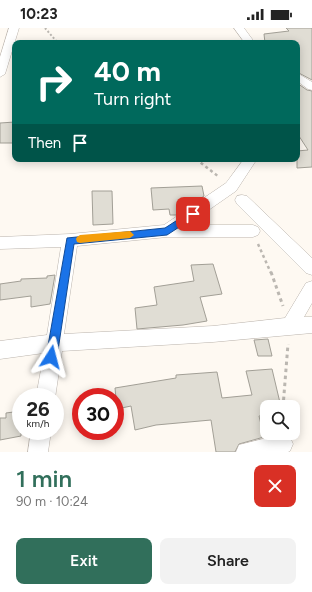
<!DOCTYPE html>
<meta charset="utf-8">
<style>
:root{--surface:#fff;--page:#f2f2f2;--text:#222;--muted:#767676;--accent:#316f5b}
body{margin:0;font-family:Figtree,sans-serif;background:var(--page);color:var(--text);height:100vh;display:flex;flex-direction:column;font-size:15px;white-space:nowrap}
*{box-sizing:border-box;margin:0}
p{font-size:13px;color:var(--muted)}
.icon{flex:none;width:22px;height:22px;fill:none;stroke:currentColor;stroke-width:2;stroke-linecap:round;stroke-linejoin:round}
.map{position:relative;height:424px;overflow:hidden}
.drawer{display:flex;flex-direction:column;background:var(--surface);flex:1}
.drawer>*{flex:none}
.guide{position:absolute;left:12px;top:12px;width:288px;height:122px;border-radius:8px;box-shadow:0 2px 10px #0003;background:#00695c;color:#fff;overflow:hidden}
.controls{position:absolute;left:260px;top:372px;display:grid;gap:8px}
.controls a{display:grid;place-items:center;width:40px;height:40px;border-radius:8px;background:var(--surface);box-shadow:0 2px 10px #0003;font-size:20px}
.speed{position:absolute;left:12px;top:360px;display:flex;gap:8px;font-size:20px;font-weight:700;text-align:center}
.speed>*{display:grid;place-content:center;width:52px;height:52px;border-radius:50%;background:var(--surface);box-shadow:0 2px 10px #0003;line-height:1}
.speed small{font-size:10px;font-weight:400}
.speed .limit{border:6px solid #d22;background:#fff;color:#111}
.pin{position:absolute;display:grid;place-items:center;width:34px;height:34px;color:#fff;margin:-17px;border-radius:8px;box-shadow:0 2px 6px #0006}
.me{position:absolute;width:44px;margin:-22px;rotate:9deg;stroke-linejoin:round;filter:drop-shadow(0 0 3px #0008)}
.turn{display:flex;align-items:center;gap:14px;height:84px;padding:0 16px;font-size:18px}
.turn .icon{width:52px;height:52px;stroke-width:2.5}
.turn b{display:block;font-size:28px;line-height:34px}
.then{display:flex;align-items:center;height:38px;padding:0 16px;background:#0003;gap:8px;font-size:15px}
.round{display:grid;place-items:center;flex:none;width:42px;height:42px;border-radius:8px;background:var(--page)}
.summary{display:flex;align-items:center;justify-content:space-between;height:68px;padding:0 16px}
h1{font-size:24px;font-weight:600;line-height:30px;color:var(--accent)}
.primary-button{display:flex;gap:8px;margin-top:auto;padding:8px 16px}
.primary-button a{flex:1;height:46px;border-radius:8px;background:var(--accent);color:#fff;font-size:16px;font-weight:600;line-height:46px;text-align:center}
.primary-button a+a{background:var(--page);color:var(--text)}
.status{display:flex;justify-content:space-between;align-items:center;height:28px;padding:0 20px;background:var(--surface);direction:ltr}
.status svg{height:11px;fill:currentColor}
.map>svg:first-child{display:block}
</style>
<div class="status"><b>10:23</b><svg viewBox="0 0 49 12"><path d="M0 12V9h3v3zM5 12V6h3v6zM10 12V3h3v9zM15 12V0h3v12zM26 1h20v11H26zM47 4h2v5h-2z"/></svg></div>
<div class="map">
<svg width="312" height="424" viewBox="0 0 312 424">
<rect width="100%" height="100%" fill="#fef9f2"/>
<path fill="#e0ddd4" stroke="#a29f96" d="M286,0h26v52l-15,-8v-29h-32l-1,-9 25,-3z
M297,55l10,7 5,1v76l-15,1v-17l11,-1 -11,-17z
M15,94v21h-15v-20z
M202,158l2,10 -27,19h-7l-1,-6 -16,1 -2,-22z
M92,163h20l1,33 -20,1z
M213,236l9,30 -22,3 7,24 -24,4 -46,4 -2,-21 22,-3 -3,-18 40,-6 -3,-16z
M55,247l-5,29 -19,3v-11l-31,4v-16l21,-3v-2l26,-1v-2z
M268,311l4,17h-14l-4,-16z
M272,341l9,38h-14v8l-8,1 5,21 -25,7 -4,8h-19l-5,-32 -55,5 -21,5 -4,-24 -14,3 -2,-21 61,-10v-3l41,-3 5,26 30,-3 -6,-24z
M21,383v25l-21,4v-22h6v-5z"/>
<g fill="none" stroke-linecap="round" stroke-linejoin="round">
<defs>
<path id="minor" d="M9,0h10l-14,46 -5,3v-20z
M234,0h10l11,15h-10z
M297,45l15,9v8l-4,-1 -11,-8z
M244,131h13l-21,32 -49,34h66l5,2 2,4 -2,4 -5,2h-86l-90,9 -13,88 149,-8 72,-8 21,-35 6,-2v22l-8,14h8v16l-99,9 -151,9 -7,47v-1h-19l8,-44 -44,6v-18l47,-6 14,-88 -61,2v-12l70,-3 94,-9 62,-42z
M242,167l5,1 65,62v17l-6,-2 -69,-69 -2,-4 2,-4z
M31,403h20l-3,21h-20z
M283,406l7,3 3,7 -3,7 -2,1h-52l3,-7z"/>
</defs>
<use href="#minor" stroke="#bbb4ad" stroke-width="1"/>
<path stroke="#bbb7b1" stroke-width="2" stroke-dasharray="2 2" stroke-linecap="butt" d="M45,0l13,15"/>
<path stroke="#bbb7b1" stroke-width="2.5" stroke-dasharray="3 3" stroke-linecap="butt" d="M196,131l23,18
M258,216l13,29"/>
<path stroke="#bbb7b1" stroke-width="3" stroke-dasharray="3.5 3.5" stroke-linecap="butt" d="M271,244l12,34
M283,379l5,-63"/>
<use href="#minor" fill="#fff" fill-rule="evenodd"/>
</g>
<path fill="#1a73e8" stroke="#114b97" d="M193,182l3,1 1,3 -1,2 -29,19 -93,9 -17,113 -2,4 -4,1 -3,-1 -2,-4 21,-119 98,-10z"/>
<path fill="#f59e0b" d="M130,203l4,4 -4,3 -50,5 -3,-1 -1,-3 1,-2 3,-2z"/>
</svg>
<div class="controls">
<a><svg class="icon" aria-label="search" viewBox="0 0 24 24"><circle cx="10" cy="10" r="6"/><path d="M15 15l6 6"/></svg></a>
</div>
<div class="speed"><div>26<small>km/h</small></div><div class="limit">30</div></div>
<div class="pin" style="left:193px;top:186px;background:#d93025"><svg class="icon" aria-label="arrive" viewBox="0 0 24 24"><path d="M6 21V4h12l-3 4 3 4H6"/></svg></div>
<svg class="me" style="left:51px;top:329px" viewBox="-20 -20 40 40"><path d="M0-17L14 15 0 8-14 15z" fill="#1a73e8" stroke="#fff" stroke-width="4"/></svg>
<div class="guide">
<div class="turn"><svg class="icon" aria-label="right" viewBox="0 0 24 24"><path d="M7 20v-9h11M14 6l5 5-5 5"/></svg><div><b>40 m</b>Turn right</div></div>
<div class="then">Then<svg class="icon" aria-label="arrive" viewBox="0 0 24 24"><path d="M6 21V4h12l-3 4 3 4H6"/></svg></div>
</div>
</div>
<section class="drawer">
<div class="summary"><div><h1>1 min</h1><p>90 m · 10:24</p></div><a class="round" style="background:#d93025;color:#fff"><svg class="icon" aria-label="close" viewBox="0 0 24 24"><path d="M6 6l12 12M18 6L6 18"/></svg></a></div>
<div class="primary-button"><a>Exit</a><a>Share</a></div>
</section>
